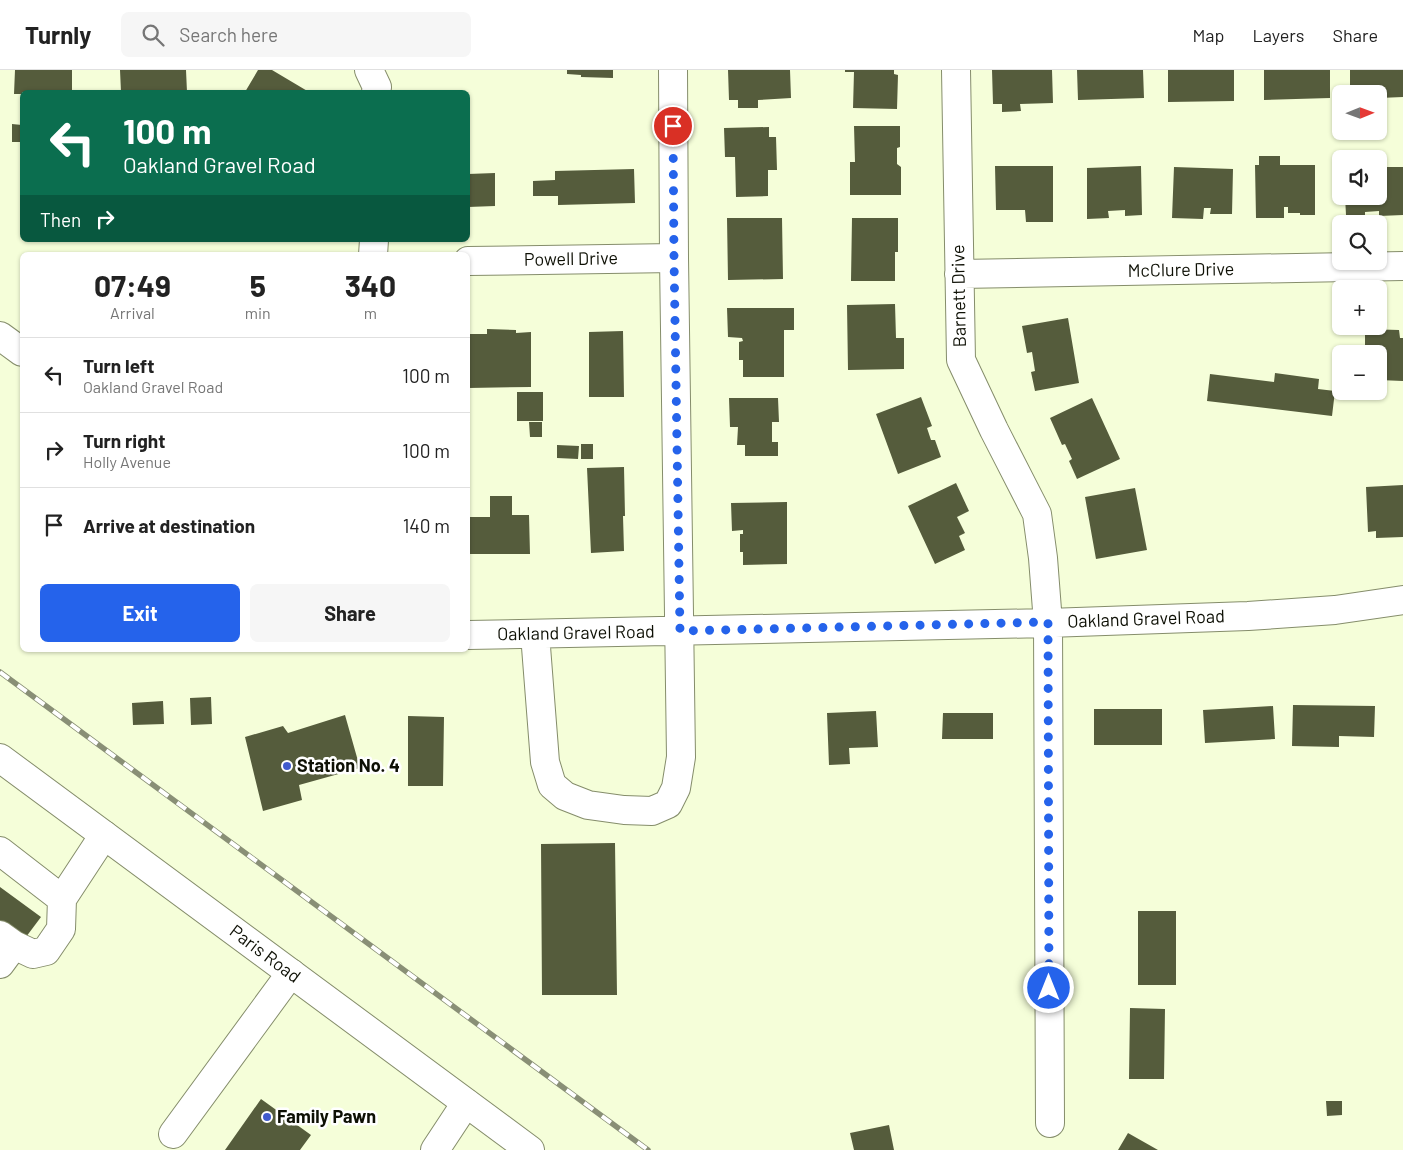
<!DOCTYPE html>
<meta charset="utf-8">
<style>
:root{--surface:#fff;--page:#f6f6f6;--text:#222;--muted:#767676;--line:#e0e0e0;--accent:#2563eb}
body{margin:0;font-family:Barlow,sans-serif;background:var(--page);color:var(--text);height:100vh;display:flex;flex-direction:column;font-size:19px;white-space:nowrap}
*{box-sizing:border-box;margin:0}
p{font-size:16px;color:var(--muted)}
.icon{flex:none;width:28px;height:28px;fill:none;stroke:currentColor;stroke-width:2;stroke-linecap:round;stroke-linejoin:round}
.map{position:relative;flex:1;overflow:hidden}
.details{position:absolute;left:20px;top:182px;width:450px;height:400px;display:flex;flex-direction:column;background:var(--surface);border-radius:8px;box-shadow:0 1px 4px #0004}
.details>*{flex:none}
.guide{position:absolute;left:20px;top:20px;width:450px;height:152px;border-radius:8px;box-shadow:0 1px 4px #0004;background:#0b6e4f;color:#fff;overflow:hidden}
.needle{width:32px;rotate:89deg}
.buttons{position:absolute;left:1332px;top:15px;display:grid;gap:10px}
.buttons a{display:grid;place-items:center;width:55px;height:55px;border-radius:8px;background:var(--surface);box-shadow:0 1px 4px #0004;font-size:25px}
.pin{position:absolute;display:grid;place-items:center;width:42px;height:42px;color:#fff;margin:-21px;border:2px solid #fff;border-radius:50%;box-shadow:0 1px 5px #0007}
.me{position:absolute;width:55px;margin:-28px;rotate:0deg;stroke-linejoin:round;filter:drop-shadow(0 0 4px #0008)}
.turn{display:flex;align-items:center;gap:18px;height:105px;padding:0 20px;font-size:22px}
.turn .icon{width:65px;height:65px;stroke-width:2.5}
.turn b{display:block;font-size:35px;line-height:42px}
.then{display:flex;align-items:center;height:48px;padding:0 20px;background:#0003;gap:10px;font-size:19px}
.eta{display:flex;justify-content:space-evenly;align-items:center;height:85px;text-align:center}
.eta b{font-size:30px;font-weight:700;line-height:35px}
.primary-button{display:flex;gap:10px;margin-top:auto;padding:10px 20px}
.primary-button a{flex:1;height:58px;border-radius:8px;background:var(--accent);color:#fff;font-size:20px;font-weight:700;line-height:58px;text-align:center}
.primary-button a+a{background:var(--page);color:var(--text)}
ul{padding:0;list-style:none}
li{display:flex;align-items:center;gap:15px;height:75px;padding:0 20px;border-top:1px solid var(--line)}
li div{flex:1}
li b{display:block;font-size:19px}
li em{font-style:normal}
header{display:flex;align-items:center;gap:30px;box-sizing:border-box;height:70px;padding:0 25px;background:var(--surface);border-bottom:1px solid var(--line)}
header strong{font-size:24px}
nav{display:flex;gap:28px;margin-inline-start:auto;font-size:18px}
.search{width:350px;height:45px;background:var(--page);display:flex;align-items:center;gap:12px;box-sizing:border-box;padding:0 18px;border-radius:8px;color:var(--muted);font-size:19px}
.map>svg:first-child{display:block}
</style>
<header>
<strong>Turnly</strong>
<div class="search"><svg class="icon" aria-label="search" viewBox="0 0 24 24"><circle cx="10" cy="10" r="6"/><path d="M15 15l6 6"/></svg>Search here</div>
<nav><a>Map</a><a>Layers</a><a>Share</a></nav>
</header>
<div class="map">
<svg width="1403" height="1080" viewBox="0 0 1403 1080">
<rect width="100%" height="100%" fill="#f5fed9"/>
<path fill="#555c3c" d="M15,0h57v22h-50v2h-8z
M120,0h66l1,22h-66z
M258,0h14l37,22h-64z
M567,0h46v8l-32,-1v-2l-14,-1z
M728,0h62l1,28 -33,2v8h-20v-8h-9z
M845,0h49v4l4,1 -1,34 -44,-1 1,-36h-9z
M992,0h60l1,33 -33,1 1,7 -19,1v-8h-9z
M1077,0h66l1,28 -66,2z
M1168,0h66v31l-66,1z
M1264,0h66v28l-66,2z
M1350,0h53v27l-24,1v-4h-29z
M12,54l10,1v17h-10z
M854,56h46v21l-3,1v16l4,3v28h-51v-33h5z
M769,57v10h7l1,33h-9v26l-32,1 -1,-40h-10l-1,-29z
M1259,86h21v9h35v50h-15v-2h-12v-6h-4v11h-28l-1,-53h4z
M995,96h58v56h-27l-1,-12h-29z
M1141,96l1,49 -17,1v-6l-17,1 1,7 -22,1v-51z
M1174,97l59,2 -1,45h-22l1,-6h-7l-1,11 -31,-1z
M1379,97h24v48l-24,1v-5l-14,1v3h-19l-1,-19h34z
M634,99l1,34 -77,2v-9h-25v-15l22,-1v-9z
M495,103v33l-27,1v-33z
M727,148h55l1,61 -55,1z
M852,148h46v34h-3v29h-44z
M895,234l1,34h8v31l-56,1 -1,-65z
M727,238h67v22h-10v47h-41v-17h-4v-18l4,-1 -1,-3 -14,-1z
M1068,248l11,65 -44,8 -4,-19 4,-1 -3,-19 -5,1 -5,-27z
M487,259l29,1v3l15,-1v55l-63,1v-54h19z
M1365,259l34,1 1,8h3v43l-24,-1v-26h-14z
M623,261l1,66h-35v-65z
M1275,303l44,6 -1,10 17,2 -3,25 -125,-15 3,-27 64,8z
M517,322h26v29h-26z
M921,327l11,29 -5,2 4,12h4l6,17 -43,17 -22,-60z
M729,328h49l1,24h-7v20h6v14h-33v-11h-8l1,-18h-8z
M1092,328l28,61 -43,20 -8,-18 3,-2 -7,-15 -3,1 -12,-27z
M529,352h13v15h-12z
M581,374h12v15h-12z
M557,375l22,1 -1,13 -21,-1z
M624,397l1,49h-2l1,35 -33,2 -4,-85z
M956,413l13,28 -12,6 8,16 -6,3 6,14 -30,14 -27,-58z
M1403,415v52l-27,1v-7l-8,1 -2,-45z
M1135,418l12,62 -51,9 -11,-62z
M490,426h22v19h17l1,39h-62v-37h22z
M787,432v62l-44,1v-13h-3v-18h3v-4l-11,1 -1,-28z
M211,627l1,27 -21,1 -1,-27z
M163,631l1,23 -31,1 -1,-22z
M1293,635l82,1 -1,31 -35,-1v11l-47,-1z
M1273,636l2,33 -70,4 -2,-33z
M1094,639h68v36h-68z
M876,641l2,36 -29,1 1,16 -21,1 -2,-52z
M943,643h50v26h-51z
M345,645l15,53 -61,17 3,15 -39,11 -18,-74 38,-11 5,7z
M408,646l36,1 -1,69h-35z
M615,773l2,152h-75l-1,-151z
M0,817l41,30 -18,24 -23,-17z
M1138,841h38v74h-38z
M1130,938l35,1 -1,70h-35z
M261,1029l50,36 -11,15h-75z
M1326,1031h16v14l-15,1z
M889,1055l5,25h-40l-4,-17z
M1128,1063l30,17h-40z"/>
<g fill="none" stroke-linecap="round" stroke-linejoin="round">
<defs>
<path id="minor" d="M369,0l8,17 -1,5
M956,0l5,290 33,70 43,84 6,44 5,65 2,500
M373,185l1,-15
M468,191l206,-3
M959,204l444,-8
M0,266l22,16
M535,564l10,128 7,23 13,11 23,9 36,5 28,1 16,-7 8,-16 5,-31 -7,-499 -1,-188
M468,565l580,-12 200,-7 87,-6 68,-10
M0,781l62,48
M0,865l14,10 19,9 13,-3 15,-22 1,-30 42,-64
M0,894l14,-19
M173,1064l118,-161
M435,1080l31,-47"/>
<path id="major" d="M0,688l530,392"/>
</defs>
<use href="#minor" stroke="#858d6b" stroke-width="30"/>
<use href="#major" stroke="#858d6b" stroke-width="30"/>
<use href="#minor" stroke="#fff" stroke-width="28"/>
<use href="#major" stroke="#fff" stroke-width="28"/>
<defs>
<path id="rail" d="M0,602l648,478"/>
</defs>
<use href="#rail" stroke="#898f76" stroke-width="5.5"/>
<use href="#rail" stroke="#fff" stroke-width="4" stroke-dasharray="11" stroke-linecap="butt"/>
</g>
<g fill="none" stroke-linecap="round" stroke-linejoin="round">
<path stroke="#2563eb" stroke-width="9" stroke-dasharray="0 16.2" d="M673,56l1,132 6,373 368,-9 1,366"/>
</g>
<g fill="#405acd" stroke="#fff" stroke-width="2">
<circle cx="287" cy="696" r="5"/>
<circle cx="267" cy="1047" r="5"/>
</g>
<g text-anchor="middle" stroke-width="5" stroke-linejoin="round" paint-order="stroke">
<g font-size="18" fill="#0e1005" stroke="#fff">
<text transform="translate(571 189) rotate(-1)" y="6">Powell Drive</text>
<text transform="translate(1181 200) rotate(-1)" y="6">McClure Drive</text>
<text transform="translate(959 226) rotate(-91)" y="6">Barnett Drive</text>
<text transform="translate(1146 549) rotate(-2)" y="6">Oakland Gravel Road</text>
<text transform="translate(576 563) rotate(-1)" y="6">Oakland Gravel Road</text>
<text transform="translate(265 884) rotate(37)" y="6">Paris Road</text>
</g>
<g font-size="18" font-weight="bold" fill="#0e1005" stroke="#fff" text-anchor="start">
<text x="297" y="702">Station No. 4</text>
<text x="277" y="1053">Family Pawn</text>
</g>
</g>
</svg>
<div class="buttons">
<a><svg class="needle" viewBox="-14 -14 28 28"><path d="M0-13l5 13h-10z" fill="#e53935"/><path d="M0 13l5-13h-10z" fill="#767676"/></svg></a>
<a><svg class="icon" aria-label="sound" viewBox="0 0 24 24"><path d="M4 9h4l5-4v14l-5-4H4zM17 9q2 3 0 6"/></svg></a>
<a><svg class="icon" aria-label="search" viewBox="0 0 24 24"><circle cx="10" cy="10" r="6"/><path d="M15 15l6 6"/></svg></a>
<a>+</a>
<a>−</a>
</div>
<div class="pin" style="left:673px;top:56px;background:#d93025"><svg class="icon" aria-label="arrive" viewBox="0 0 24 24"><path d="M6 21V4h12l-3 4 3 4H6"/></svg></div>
<svg class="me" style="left:1049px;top:918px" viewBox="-20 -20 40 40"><circle r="17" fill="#2563eb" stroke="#fff" stroke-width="3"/><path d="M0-11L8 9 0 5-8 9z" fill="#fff"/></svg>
<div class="guide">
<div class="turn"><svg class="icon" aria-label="left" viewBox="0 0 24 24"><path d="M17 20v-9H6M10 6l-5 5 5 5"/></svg><div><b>100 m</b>Oakland Gravel Road</div></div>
<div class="then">Then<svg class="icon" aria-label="right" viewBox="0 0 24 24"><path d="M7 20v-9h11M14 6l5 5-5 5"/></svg></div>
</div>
<section class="details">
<div class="eta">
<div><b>07:49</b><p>Arrival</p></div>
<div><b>5</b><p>min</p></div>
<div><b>340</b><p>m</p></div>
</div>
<ul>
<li><svg class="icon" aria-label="left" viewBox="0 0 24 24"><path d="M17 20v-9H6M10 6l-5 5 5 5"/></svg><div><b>Turn left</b><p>Oakland Gravel Road</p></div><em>100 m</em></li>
<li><svg class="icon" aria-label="right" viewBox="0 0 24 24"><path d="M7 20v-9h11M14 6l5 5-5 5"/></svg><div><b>Turn right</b><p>Holly Avenue</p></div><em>100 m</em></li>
<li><svg class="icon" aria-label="arrive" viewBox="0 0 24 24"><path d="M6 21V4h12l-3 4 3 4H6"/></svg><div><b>Arrive at destination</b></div><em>140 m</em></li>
</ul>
<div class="primary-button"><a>Exit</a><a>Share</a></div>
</section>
</div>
